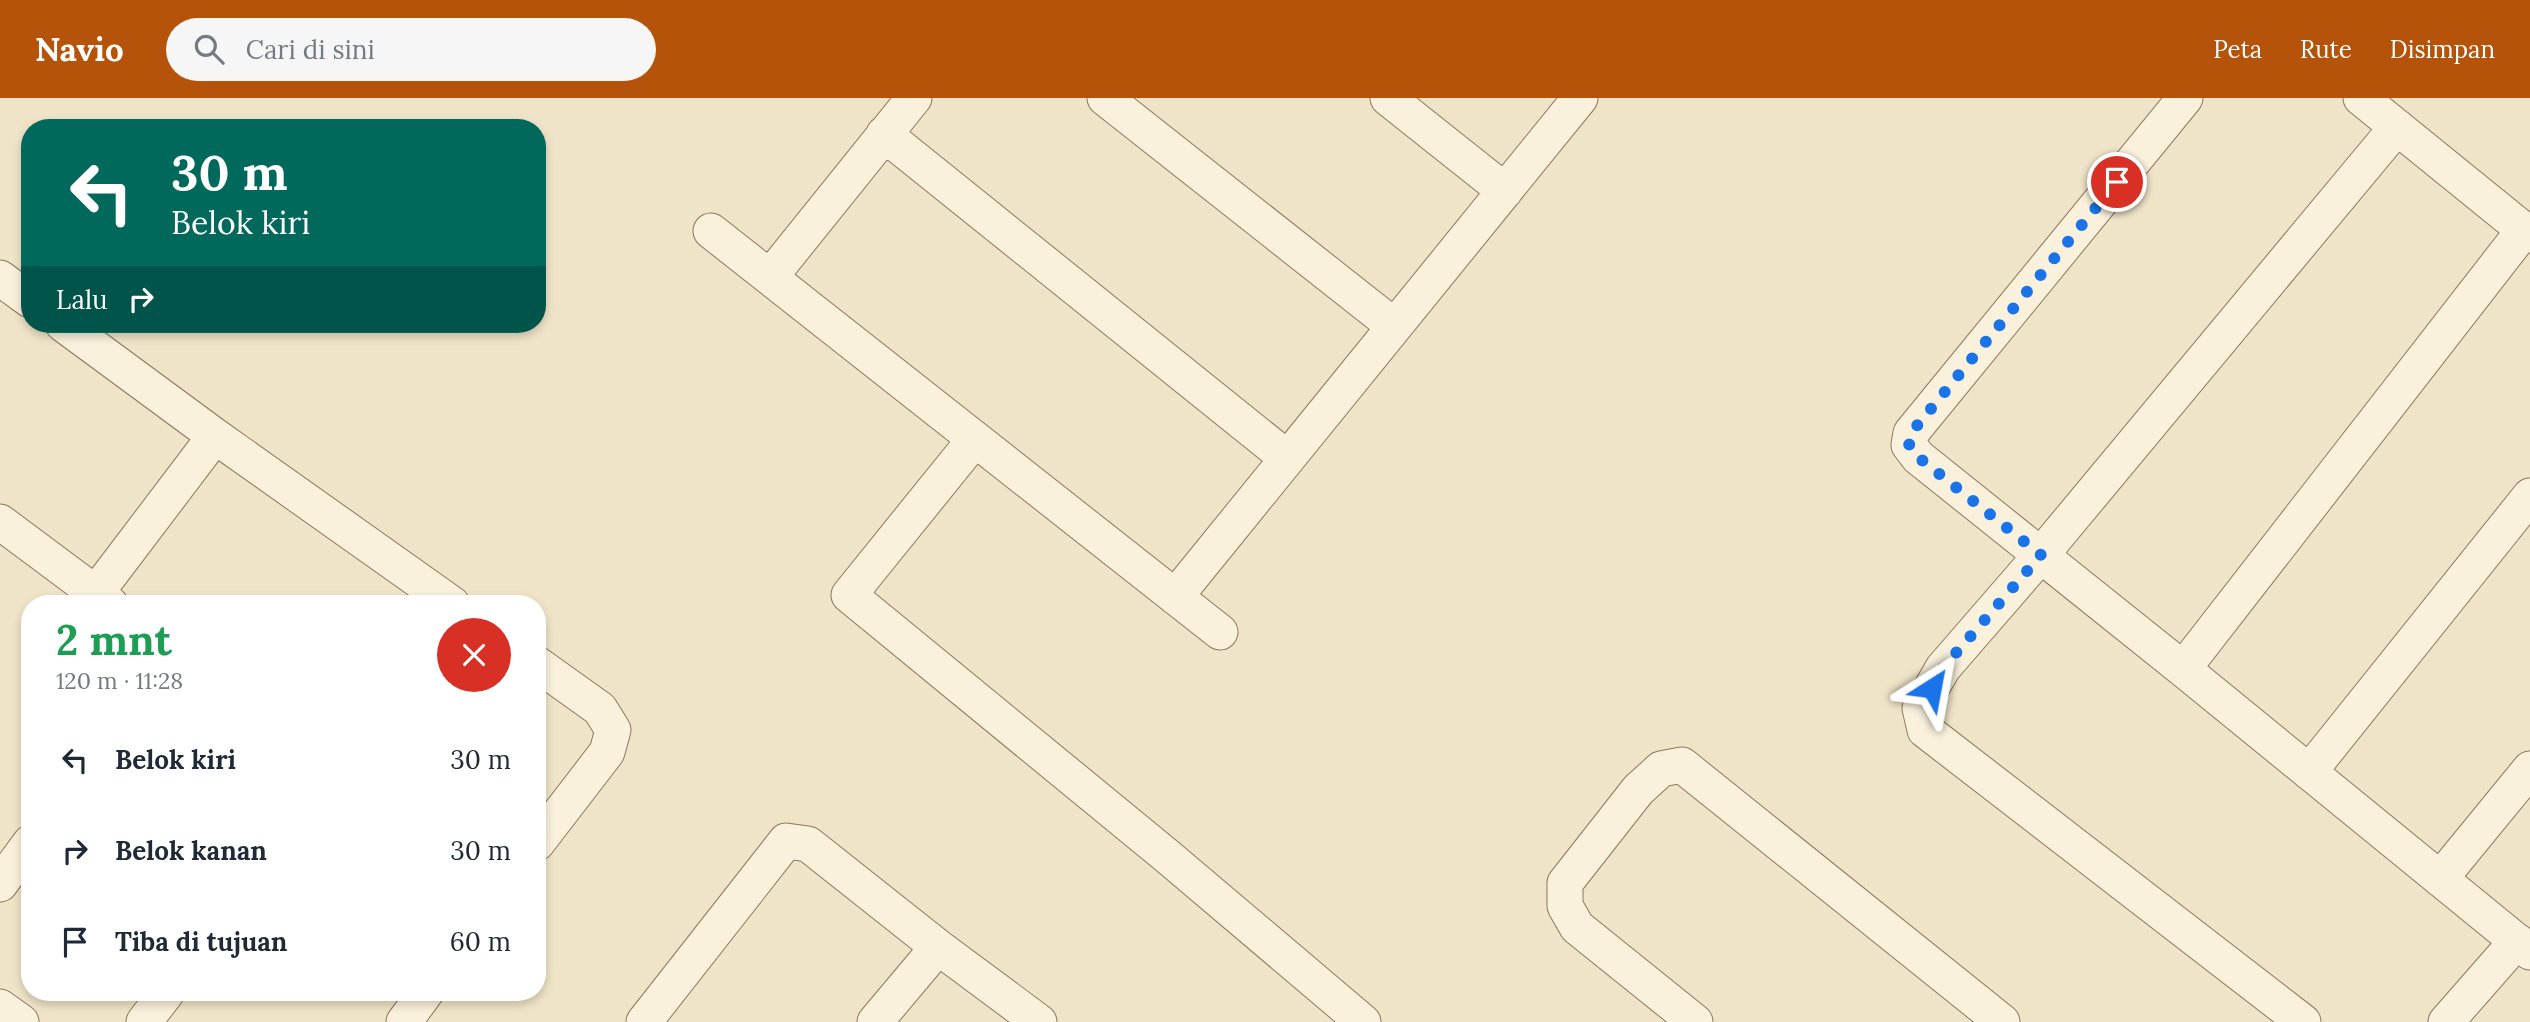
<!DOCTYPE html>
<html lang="id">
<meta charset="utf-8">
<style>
:root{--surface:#fff;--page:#f6f6f7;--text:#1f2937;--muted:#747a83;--accent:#b45309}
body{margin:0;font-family:Lora,serif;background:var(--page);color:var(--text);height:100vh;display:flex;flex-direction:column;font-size:26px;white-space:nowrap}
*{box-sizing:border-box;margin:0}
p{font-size:23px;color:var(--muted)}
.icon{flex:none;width:38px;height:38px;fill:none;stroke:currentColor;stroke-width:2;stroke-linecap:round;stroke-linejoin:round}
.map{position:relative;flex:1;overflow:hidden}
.drawer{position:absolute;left:21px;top:497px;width:525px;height:406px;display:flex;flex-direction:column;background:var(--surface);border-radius:28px;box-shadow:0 4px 10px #0003}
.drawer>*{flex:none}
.top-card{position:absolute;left:21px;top:21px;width:525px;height:214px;border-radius:28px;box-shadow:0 4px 10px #0003;background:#00695c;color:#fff;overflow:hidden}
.pin{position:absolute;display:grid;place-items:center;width:60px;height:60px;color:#fff;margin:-30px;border:4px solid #fff;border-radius:50%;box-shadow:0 2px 7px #0007}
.me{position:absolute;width:77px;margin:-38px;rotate:34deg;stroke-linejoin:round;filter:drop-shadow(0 0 5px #0008)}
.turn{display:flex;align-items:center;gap:24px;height:147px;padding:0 35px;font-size:32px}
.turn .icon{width:91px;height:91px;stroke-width:2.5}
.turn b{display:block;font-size:49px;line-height:60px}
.then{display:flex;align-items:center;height:66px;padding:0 35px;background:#0003;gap:14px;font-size:26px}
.round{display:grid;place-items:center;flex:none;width:74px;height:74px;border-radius:37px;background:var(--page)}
.summary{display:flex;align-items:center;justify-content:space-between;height:119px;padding:0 35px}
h1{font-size:42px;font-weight:800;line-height:52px;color:#1e9e55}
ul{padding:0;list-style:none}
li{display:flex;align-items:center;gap:21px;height:91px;padding:0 35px}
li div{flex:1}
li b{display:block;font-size:26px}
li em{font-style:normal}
header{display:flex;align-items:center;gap:42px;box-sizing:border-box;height:98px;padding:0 35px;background:var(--accent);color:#fff}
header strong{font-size:33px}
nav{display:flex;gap:38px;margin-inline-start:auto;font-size:24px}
.search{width:490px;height:63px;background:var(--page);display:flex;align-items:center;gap:18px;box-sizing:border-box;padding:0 24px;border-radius:38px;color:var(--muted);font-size:26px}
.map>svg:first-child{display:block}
</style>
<header>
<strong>Navio</strong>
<div class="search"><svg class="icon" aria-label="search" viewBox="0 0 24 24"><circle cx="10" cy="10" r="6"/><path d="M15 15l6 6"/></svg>Cari di sini</div>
<nav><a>Peta</a><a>Rute</a><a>Disimpan</a></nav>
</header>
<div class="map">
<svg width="2530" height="924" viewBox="0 0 2530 924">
<rect width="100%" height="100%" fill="#f0e4c8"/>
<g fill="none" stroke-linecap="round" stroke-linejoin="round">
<defs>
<path id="minor" d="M1105,0l289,228
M1388,0l117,93
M2185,0l-274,335 -2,12 9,12 265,212 347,283
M2361,0l169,137
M884,36l403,324
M711,133l509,401
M770,179l144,-179
M0,180l30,22
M63,226l152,112 237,168
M975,341l-126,156 318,261 196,166
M0,424l110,82
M96,495l119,-157
M1175,499l405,-499
M537,566l63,45 13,21 -6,22 -70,91
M2183,571l341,-439
M2309,674l221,-276
M2440,781l90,-110
M0,786l30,-41
M0,909l21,15
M144,924l23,-30
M404,924l22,-30
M644,924l142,-181 22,3 130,103 101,75
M875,924l63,-75
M1695,924l-118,-95 -12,-21v-23l73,-93 23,-21 21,-4 320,257
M2303,924l-378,-292 -5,-22 23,-40 98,-113 356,-428
M2446,924l71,-81"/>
</defs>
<use href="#minor" stroke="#8d765c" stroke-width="37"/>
<use href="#minor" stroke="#faf1dc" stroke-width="35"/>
</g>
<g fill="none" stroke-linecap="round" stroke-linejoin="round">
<path stroke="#1a73e8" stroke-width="12" stroke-dasharray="0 21.6" d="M1932,590l11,-20 98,-113 -128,-102 -4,-7 2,-13 206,-251"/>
</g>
</svg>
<div class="pin" style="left:2117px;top:84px;background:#d93025"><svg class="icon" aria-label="arrive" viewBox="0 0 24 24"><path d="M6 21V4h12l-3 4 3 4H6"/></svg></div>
<svg class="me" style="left:1932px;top:590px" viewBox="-20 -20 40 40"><path d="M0-17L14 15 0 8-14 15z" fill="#1a73e8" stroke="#fff" stroke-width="4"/></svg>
<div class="top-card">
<div class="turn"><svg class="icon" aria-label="left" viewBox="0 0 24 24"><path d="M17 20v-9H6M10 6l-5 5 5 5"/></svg><div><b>30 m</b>Belok kiri</div></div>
<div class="then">Lalu<svg class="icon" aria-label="right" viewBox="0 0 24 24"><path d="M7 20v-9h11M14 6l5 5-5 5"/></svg></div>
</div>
<section class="drawer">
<div class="summary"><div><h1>2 mnt</h1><p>120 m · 11:28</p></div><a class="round" style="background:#d93025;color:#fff"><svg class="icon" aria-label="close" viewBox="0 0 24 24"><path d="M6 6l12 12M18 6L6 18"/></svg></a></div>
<ul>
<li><svg class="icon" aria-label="left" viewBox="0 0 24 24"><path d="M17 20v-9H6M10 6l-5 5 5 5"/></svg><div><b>Belok kiri</b></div><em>30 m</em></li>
<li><svg class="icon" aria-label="right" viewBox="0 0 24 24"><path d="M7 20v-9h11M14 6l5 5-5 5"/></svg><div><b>Belok kanan</b></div><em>30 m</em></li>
<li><svg class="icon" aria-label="arrive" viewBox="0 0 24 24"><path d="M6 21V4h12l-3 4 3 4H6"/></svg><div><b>Tiba di tujuan</b></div><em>60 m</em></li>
</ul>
</section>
</div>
